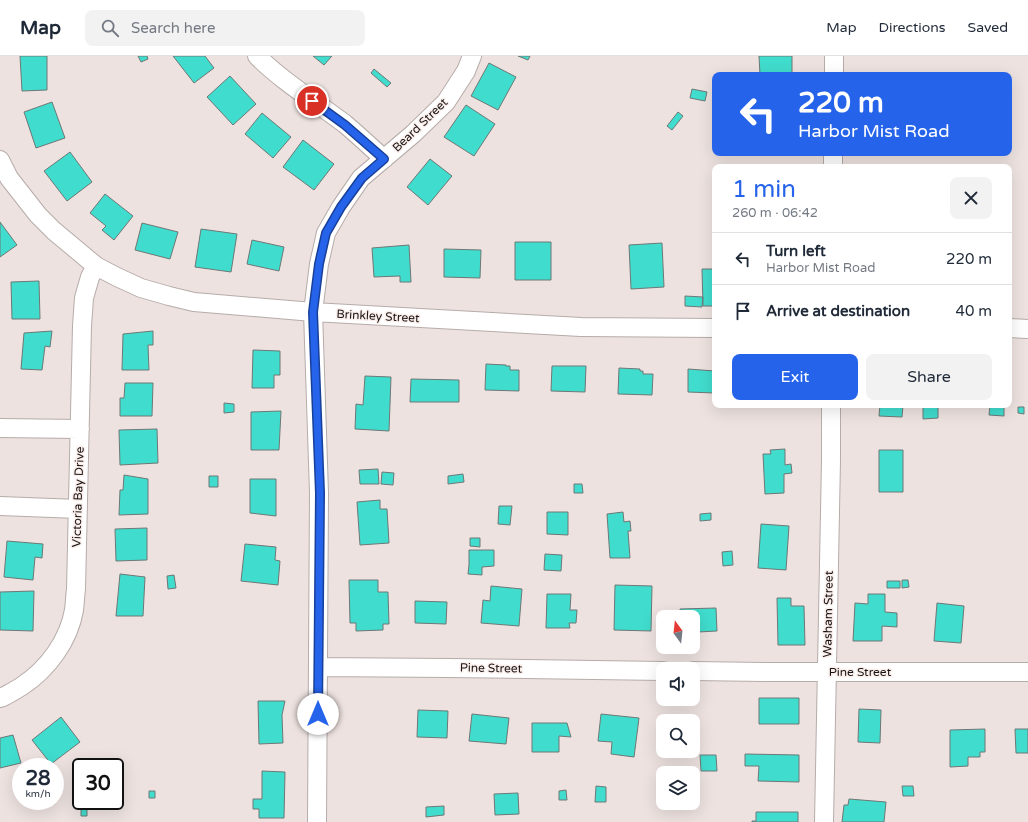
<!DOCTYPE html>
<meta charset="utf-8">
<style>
:root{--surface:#fff;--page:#f2f2f3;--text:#1f2937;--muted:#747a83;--line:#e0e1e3;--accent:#2563eb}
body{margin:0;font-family:"Varela Round",sans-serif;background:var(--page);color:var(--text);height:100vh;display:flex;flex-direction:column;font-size:15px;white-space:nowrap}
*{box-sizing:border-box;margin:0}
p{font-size:13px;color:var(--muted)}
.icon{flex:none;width:22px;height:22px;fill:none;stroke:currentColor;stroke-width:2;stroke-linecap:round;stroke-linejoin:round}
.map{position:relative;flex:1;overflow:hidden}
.drawer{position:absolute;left:712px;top:108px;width:300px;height:244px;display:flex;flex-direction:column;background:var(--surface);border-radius:8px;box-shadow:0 4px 16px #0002}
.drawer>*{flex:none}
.guide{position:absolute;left:712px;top:16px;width:300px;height:84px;border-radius:8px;box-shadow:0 4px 16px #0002;background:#2563eb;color:#fff;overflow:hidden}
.needle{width:26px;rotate:345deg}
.fabs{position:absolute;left:656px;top:554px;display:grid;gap:8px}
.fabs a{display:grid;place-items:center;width:44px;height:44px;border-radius:8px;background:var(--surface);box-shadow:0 4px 16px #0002;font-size:20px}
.speed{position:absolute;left:12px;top:702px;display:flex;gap:8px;font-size:20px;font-weight:700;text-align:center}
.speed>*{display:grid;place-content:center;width:52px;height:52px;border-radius:50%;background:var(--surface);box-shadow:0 4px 16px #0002;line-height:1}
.speed small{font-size:10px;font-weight:400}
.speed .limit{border:2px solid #111;border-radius:6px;background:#fff;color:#111}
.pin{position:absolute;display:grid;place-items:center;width:34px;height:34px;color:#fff;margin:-17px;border:2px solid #fff;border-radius:50%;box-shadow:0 1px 4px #0007}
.me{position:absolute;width:44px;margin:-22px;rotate:0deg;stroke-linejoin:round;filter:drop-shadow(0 0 3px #0008)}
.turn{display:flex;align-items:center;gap:14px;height:84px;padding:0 20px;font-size:18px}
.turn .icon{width:52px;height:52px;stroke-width:2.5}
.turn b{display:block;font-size:28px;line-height:34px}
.round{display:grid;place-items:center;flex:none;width:42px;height:42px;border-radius:8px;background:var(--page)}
.headline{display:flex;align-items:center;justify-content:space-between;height:68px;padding:0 20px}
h1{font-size:24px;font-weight:600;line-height:30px;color:var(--accent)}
.cta{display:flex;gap:8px;margin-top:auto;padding:8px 20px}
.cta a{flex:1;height:46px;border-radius:8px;background:var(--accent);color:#fff;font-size:16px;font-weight:600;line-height:46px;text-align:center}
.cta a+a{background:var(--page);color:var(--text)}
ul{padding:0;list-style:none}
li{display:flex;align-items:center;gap:12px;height:52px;padding:0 20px;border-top:1px solid var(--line)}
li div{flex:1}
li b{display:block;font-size:15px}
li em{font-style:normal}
header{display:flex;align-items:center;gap:24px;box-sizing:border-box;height:56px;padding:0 20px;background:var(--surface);border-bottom:1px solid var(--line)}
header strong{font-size:19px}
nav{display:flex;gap:22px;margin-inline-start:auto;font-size:14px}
.search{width:280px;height:36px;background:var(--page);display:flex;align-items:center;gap:10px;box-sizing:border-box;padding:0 14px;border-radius:8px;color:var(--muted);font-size:15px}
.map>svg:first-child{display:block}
</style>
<header>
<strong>Map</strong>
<div class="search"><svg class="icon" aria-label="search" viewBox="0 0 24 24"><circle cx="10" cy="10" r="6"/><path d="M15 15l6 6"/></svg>Search here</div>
<nav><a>Map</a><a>Directions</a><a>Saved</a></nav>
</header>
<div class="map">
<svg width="1028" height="766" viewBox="0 0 1028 766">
<rect width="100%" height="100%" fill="#ede2df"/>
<path fill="#40dccd" stroke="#6d7876" d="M20,0h27v34l-25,1z
M138,0h9l1,3 -7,3z
M173,0h32l9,12 -20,15z
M313,0h19l-8,9z
M518,0h12l-2,4z
M759,0h33v19h-32z
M489,7l27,14 -18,33 -27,-14z
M374,13l17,14 -4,4 -16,-14z
M230,20l26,28 -23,21 -26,-28z
M692,33l15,3 -2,9 -15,-3z
M52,46l13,36 -29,10 -12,-36z
M466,49l29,19 -21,32 -30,-19z
M678,56l5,4 -11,14 -5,-4z
M262,57l29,24 -18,21 -28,-24z
M303,84l31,24 -20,26 -31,-23z
M70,96l22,30 -25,19 -23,-30z
M430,103l22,17 -24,29 -21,-18z
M105,138l28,22 -19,24 -12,-10 4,-4 -16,-13z
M0,166l17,23 -17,12z
M142,167l36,9 -8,27 -35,-9z
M201,173l36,5 -6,38 -36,-5z
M252,184l32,7 -5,24 -32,-7z
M515,186h36v38h-36z
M662,187l2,44 -33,2 -2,-44z
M409,189l2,37h-11v-6l-26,1 -2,-29z
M444,193l37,1 -1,28 -36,-1z
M702,213h13v37h-12z
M39,225l1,38h-28l-1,-37z
M685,240l18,1 -1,10 -17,-1z
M52,275l-2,16 -5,-1 -3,24 -21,-1 3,-36z
M153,275v14h-5l1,25h-27l1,-36z
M253,294l27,1v24h-6v13h-22z
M486,308l20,1v1h4v4h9v21l-34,-1z
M552,310h34l-1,26 -34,-1z
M619,312l21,1v2h3v3h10l-1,21 -34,-1z
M688,313l27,2v22l-27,-1z
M1009,319h2l-1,21h-1z
M365,320l26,1 -2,54 -34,-2 1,-25 7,1z
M411,323l48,1v22h-49z
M125,327h28l-1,33h-32v-18h4z
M224,347l10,1v8l-10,1z
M880,349h23l-1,12 -23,-1z
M923,349h15v13l-15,1z
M990,349h14v11l-15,-1z
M1018,351h6v7l-6,-1z
M281,355l-2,39h-28v-38z
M157,373l1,34 -38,2 -1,-35z
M785,393v16l6,-1 1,9 -8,1v19l-19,1 -2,-40h8l-1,-4z
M879,394h24v42h-24z
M378,413l1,15h-19l-1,-14z
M382,416l12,1 -1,12 -12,-1z
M463,418l1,8 -16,2v-8z
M124,419l24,4v35l-29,1 1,-25h3z
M209,420h9v11h-9z
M250,423h26v37l-26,-3z
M574,428h8l1,9h-9z
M380,444v9h7l2,34 -29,2 -3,-43z
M499,450h13l-2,19 -12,-1z
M547,456h21v23l-21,-1z
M623,456l1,10 6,-1 1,10h-3l2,27h-20l-3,-44z
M711,457v7l-11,1v-7z
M761,468l28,2 -3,44 -28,-2z
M147,472v32l-31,1 -1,-32z
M470,482h10v9l-10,-1z
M7,485l36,3 -1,14 -7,-1 -2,23 -29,-3z
M245,488l31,3 -1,13 5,1 -2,24 -37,-4z
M469,494h25v16l-12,1v8l-14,-1 1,-9z
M732,495l1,14 -10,1 -1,-14z
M545,498l17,1 -1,16 -17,-1z
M120,518l25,3 -2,39h-27z
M174,519l2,13 -8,1 -1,-13z
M349,524h29v12h10l1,32h-6v6l-27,1v-8h-6z
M902,524h6l1,7 -7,1z
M887,525h13v7h-13z
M615,529l37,1 -1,45 -37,-1z
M491,530l31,3 -3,37 -38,-3 2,-23 7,1z
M34,535l-1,40 -33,-1v-38z
M547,538h24l-1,16h7l-1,13h-7l1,5h-24z
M868,538h17v18l12,1v14l-15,-1v15h-29l2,-38 13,1z
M777,542h14v8h13l1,39h-27z
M415,545l32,1 -1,22 -31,-1z
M937,547l27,3 -3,37 -27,-2z
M716,552l1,23 -19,1v-4h-5v-11h-13v-8z
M759,642h40v26h-40z
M258,645h27l-3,14 1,28 -24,1z
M859,653l22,1 -1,33 -22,-1z
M418,654l30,1 -1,27 -30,-1z
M472,658l37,4 -3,26 -37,-3z
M601,658l38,4 -5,39 -23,-3 1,-12 -14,-1z
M61,661l19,25 -29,22 -19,-24z
M532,667h35l4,14 -12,-1v16h-27z
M985,673v23h-5v5h-12v9l-18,1v-37z
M1015,673h13v24h-12z
M13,679l8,28 -21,5v-30z
M745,698l54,1v27l-41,-1 1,-15h-14z
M700,699h16l1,16h-16z
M262,715l23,1 -1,46h-25v-9h-6v-10h9z
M596,730l10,1v15h-11z
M902,730h11l1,10h-11z
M566,734l1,10h-8v-9z
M149,735h6v7h-6z
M518,737l1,21 -24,1 -1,-21z
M849,743l37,3 -2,20h-42l2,-17h4z
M81,750h6v10h-6z
M444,750v9l-18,2v-10z
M756,756h42v10h-46v-1h4z"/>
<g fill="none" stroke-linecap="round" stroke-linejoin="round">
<defs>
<path id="minor" d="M257,0c26,26 59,46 88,68 13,11 26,23 39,35
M834,19v-19
M0,104l9,18 29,37 16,16 42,35 21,11 24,11 28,8 25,6 119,10 268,15 134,1
M833,111v-14
M1009,272l19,1
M0,372l80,1
M0,450l78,3
M318,611l130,1 215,3
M693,615l73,1h262
M0,642l3,-1c7,-4 13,-7 19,-11 26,-17 47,-46 52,-76 1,-7 1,-14 2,-21l6,-263 2,-28 6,-21 6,-11
M317,766l2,-329 -6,-181 6,-48 7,-31 15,-26 20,-29 52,-44 33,-32 20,-31 6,-15
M824,766l7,-362v-55"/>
</defs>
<use href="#minor" stroke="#b6aca9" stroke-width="20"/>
<use href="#minor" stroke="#fff" stroke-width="18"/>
</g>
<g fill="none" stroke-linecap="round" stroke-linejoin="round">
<defs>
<path id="route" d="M312,45l33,24 39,34 -22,19 -21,29 -15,26 -7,31 -6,48 7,181 -2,221"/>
</defs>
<use href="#route" stroke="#184099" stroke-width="10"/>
<use href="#route" stroke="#2563eb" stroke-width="7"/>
</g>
<g text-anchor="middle" stroke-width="3" stroke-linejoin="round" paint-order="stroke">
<g font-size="12" fill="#181413" stroke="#fbefec">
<text transform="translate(420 69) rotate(-44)" y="4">Beard Street</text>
<text transform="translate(378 260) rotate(3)" y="4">Brinkley Street</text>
<text transform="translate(78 441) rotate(-88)" y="4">Victoria Bay Drive</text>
<text transform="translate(828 558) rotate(-89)" y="4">Washam Street</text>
<text transform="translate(491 612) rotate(1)" y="4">Pine Street</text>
<text x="860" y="620">Pine Street</text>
</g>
</g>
</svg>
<div class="fabs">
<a><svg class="needle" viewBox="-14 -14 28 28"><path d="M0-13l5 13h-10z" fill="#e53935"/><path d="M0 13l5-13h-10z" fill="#747a83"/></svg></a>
<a><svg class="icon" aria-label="sound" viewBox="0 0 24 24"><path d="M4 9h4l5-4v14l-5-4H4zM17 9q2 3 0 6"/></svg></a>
<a><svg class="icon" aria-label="search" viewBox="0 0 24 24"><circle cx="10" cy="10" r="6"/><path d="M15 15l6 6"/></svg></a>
<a><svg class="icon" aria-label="layers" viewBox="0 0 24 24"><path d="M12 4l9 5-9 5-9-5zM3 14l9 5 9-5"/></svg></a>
</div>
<div class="speed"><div>28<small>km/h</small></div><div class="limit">30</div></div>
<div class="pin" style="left:312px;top:45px;background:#d93025"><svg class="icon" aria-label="arrive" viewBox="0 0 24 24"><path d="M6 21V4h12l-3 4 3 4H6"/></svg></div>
<svg class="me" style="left:318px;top:658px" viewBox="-20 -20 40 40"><circle r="19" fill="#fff"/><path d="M0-13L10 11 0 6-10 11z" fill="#2563eb"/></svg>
<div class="guide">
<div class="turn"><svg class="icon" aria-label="left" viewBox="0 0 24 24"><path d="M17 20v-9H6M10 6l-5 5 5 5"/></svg><div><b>220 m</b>Harbor Mist Road</div></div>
</div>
<section class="drawer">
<div class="headline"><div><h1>1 min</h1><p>260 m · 06:42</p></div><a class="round"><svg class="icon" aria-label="close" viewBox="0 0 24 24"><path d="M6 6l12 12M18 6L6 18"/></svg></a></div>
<ul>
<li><svg class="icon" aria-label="left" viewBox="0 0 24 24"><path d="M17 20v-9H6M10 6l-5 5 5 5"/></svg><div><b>Turn left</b><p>Harbor Mist Road</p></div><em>220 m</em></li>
<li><svg class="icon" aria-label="arrive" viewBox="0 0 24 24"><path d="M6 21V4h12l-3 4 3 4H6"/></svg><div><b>Arrive at destination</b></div><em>40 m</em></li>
</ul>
<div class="cta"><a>Exit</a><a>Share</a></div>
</section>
</div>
